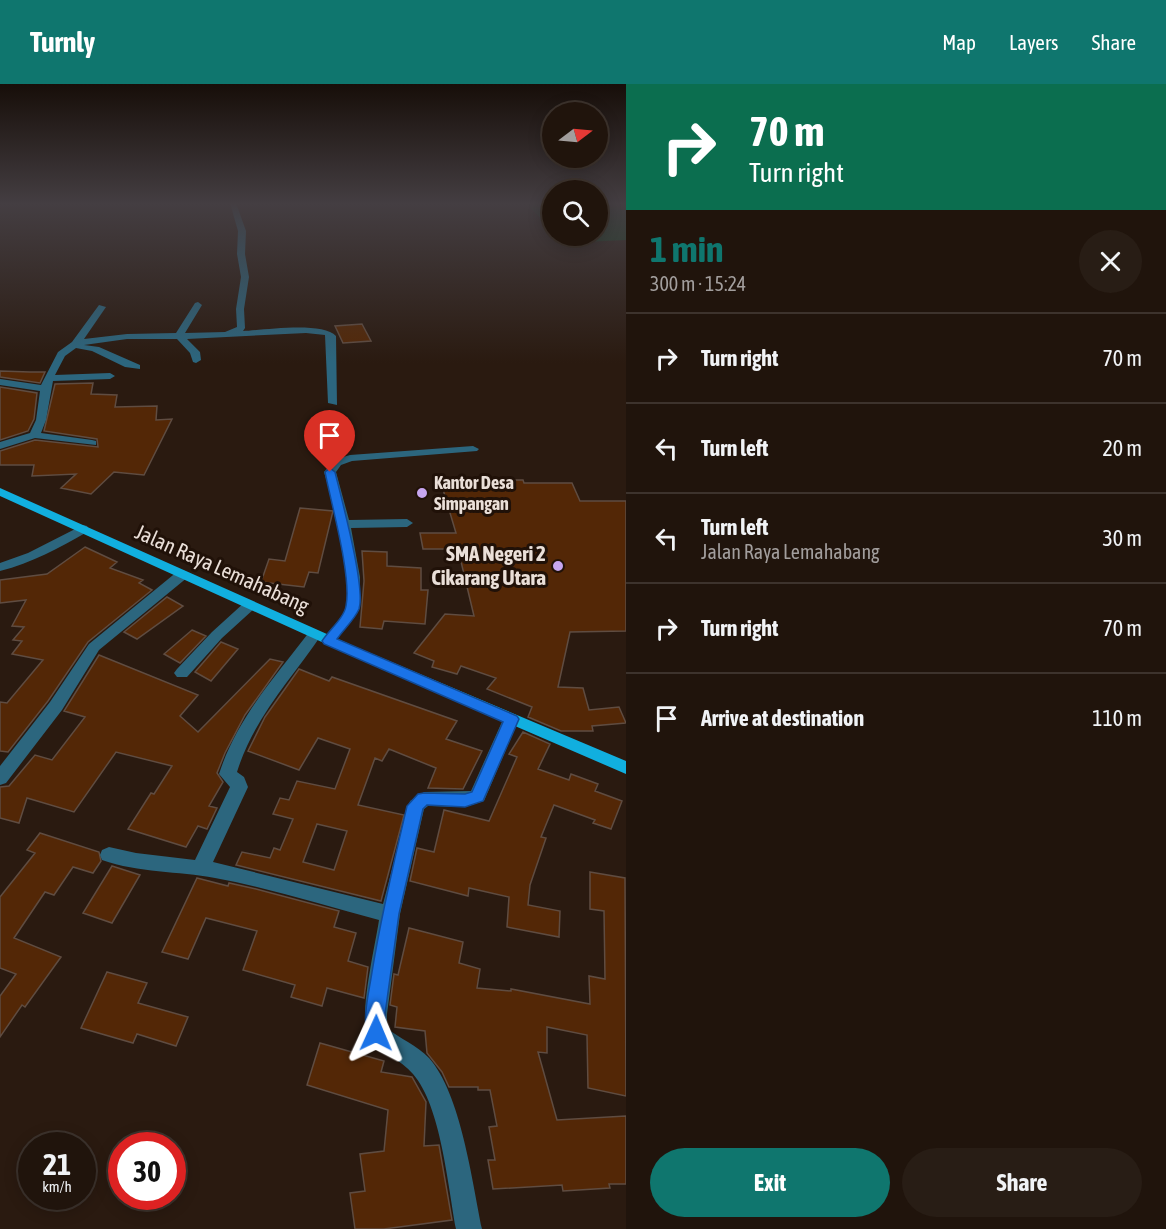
<!DOCTYPE html>
<meta charset="utf-8">
<style>
:root{--surface:#20140c;--page:#281d15;--text:#f1f3f6;--muted:#a29e9d;--line:#3d332d;--accent:#0f766e}
body{margin:0;font-family:"Asap Condensed",sans-serif;background:var(--page);color:var(--text);height:100vh;display:flex;flex-direction:column;font-size:22px;white-space:nowrap}
*{box-sizing:border-box;margin:0}
p{font-size:20px;color:var(--muted)}
.icon{flex:none;width:33px;height:33px;fill:none;stroke:currentColor;stroke-width:2;stroke-linecap:round;stroke-linejoin:round}
.map{position:relative;flex:1;overflow:hidden}
.drawer{display:flex;flex-direction:column;background:var(--surface);width:540px}
.drawer>*{flex:none}
.hud{background:#0b6e4f;color:#fff;overflow:hidden}
.needle{width:39px;rotate:74deg}
.fabs{position:absolute;left:542px;top:18px;display:grid;gap:12px}
.fabs a{display:grid;place-items:center;width:66px;height:66px;border-radius:50%;background:var(--surface);box-shadow:0 3px 15px #0003,0 0 0 2px var(--line);font-size:30px}
.speed{position:absolute;left:18px;top:1048px;display:flex;gap:12px;font-size:30px;font-weight:700;text-align:center}
.speed>*{display:grid;place-content:center;width:78px;height:78px;border-radius:50%;background:var(--surface);box-shadow:0 3px 15px #0003,0 0 0 2px var(--line);line-height:1}
.speed small{font-size:15px;font-weight:400}
.speed .limit{border:9px solid #d22;background:#fff;color:#111}
.pin{position:absolute;display:grid;place-items:center;width:51px;height:51px;color:#fff;margin:-62px -26px;border-radius:50% 50% 50% 0;rotate:-45deg;box-shadow:0 0 6px #0007}
.pin .icon{rotate:45deg}
.me{position:absolute;width:66px;margin:-33px;rotate:1deg;stroke-linejoin:round;filter:drop-shadow(0 0 4px #0008)}
.turn{display:flex;align-items:center;gap:21px;height:126px;padding:0 24px;font-size:27px}
.turn .icon{width:78px;height:78px;stroke-width:2.5}
.turn b{display:block;font-size:42px;line-height:51px}
.round{display:grid;place-items:center;flex:none;width:63px;height:63px;border-radius:32px;background:var(--page)}
.headline{display:flex;align-items:center;justify-content:space-between;height:102px;padding:0 24px}
h1{font-size:36px;font-weight:700;line-height:45px;color:var(--accent)}
.primary-button{display:flex;gap:12px;margin-top:auto;padding:12px 24px}
.primary-button a{flex:1;height:69px;border-radius:36px;background:var(--accent);color:#fff;font-size:24px;font-weight:700;line-height:69px;text-align:center}
.primary-button a+a{background:var(--page);color:var(--text)}
ul{padding:0;list-style:none}
li{display:flex;align-items:center;gap:18px;height:90px;padding:0 24px;border-top:2px solid var(--line)}
li div{flex:1}
li b{display:block;font-size:22px}
li em{font-style:normal}
header{display:flex;align-items:center;gap:36px;box-sizing:border-box;height:84px;padding:0 30px;background:var(--accent);color:#fff}
header strong{font-size:28px}
nav{display:flex;gap:33px;margin-inline-start:auto;font-size:21px}
main{display:flex;flex:1;min-height:0}
.map>svg:first-child{display:block}
</style>
<header>
<strong>Turnly</strong>
<nav><a>Map</a><a>Layers</a><a>Share</a></nav>
</header>
<main>
<div class="map">
<svg width="626" height="1145" viewBox="0 0 626 1145">
<rect width="100%" height="100%" fill="#2a1a10"/>
<path fill="#10421f" d="M526,119h26v27z
M597,119h29v37l-61,3 -7,-7h39z"/>
<path fill="#532706" stroke="#5f4c41" stroke-width="1.5" fill-rule="evenodd" d="M362,240l9,17 -28,2 -8,-17z
M0,287l30,1h15l-5,11 -40,-6z
M93,299l-2,11 26,1 -2,12 42,-1 -1,14 16,-1 -28,56 -30,-3 -23,22 -30,-6 15,-14 -44,2 2,-11h-34v-14l35,-11 63,7 -1,-8 -53,-8 11,-47z
M0,303l37,6 -3,26 -6,12 -28,9z
M491,396h32l1,3h48l8,18h46v130l-56,1 -12,55 25,1 6,22 30,-3 7,16 -34,3 1,5h-32l-33,-14 4,-10 -45,-18 9,-11 -35,-12 -4,8 -25,-7 2,-6 -20,-8 31,-39 29,2 -16,-67h-35l-3,-16h36l-14,-47h51z
M300,424l33,3 -15,62 -9,-1 -5,15 -43,-5 8,-23 16,2z
M85,463l32,15 -7,6 33,12 -4,3 13,7 -64,52 -40,59 -40,51 -8,-1v-49l7,1 36,-43 -31,-6 10,-13 -9,-1 11,-13 -12,-1 14,-26 -26,3v-23l47,-6z
M362,467l25,1v14l34,2v22h7l-3,34 -41,-3 -2,8 -22,-2 4,-46z
M167,513l16,9 -46,33 -13,-7z
M192,546l14,6 -26,27 -16,-9z
M221,558l17,7 -27,32 -16,-9z
M99,571l99,40 -18,21 18,16 72,-73 13,3 -38,53 -20,38 -8,20 6,9 -14,24 8,2 -10,21 -9,-3 -12,21 -58,-18 23,-36 3,1 18,-28 -56,-14 -42,60 -47,-14 -8,25 -19,-5v-31l9,-1 26,-31 17,5 33,-43 -21,-6z
M299,585l30,12 3,-4 125,44 -11,18 36,12 -19,38 -35,-1 8,-20 -47,-19 -7,12 -7,-3 -17,47 46,10 -23,86 -145,-36 6,-13 28,6 4,-10 6,2 13,-31 -20,-5 7,-16 9,2 8,-19 38,8 15,-40 -32,-11 -19,32 -51,-19 17,-34zM317,740l30,7 -13,39 -31,-8z
M523,648l27,12 -12,25 31,11 2,-6 27,10 -3,7 27,10 -11,28 -18,-6 2,-3 -41,-15 -13,32 5,1 -16,47 -2,20 32,6 -1,26 -52,-10 2,-30 -40,-9 -1,8 -58,-15 7,-33 17,4 10,-42 45,11 28,-64 -8,-3z
M40,749l59,19 2,9 -8,12 -20,-6 -19,28 -9,-3 -31,46 47,19 -36,50 -3,-2 -22,32v-41l16,-22 -16,-6v-71l35,-44 -8,-3z
M112,782l28,9 -28,48 -29,-10z
M590,788l35,6 1,218 -38,-8 -1,-53 -40,-8v26l-9,-1 19,68 69,-4v68h-17l1,4 -47,3 -1,-6 -69,4 -5,-29h7l-6,-33 8,-1 -7,-36h-12v-3h-29l-7,-15 -15,-19 -2,-22 -30,-4 2,-20 -7,-2 4,-31 4,1 11,-47 54,14 -4,21 21,6 -3,19 34,3v-2l79,15 -1,-28 16,3 -1,-68 -14,-2z
M197,794l31,8 1,-3 27,6 83,22 -5,16 22,6 -8,28 20,6 -4,31 -37,-10 -5,18 -31,-9 4,-12 -52,-15 14,-39 -51,-13 -18,41 -26,-7z
M107,888l40,11 -9,20 50,14 -12,29 -39,-12 -4,9 -52,-15z
M320,959l64,18 -3,11 31,5 14,25 -2,44 15,-1 13,75 -68,9h-29l-5,-36 15,-2 -5,-37 24,-3 4,-41 -81,-25z"/>
<g fill="none" stroke-linecap="round" stroke-linejoin="round">
<path fill="#2c667e" fill-rule="evenodd" d="M230,119h6l10,28 -1,23 4,23 -5,32 1,19 -2,3c20,-1 80,-10 93,5l1,69 -9,-2 -3,-68 -19,-2 -119,6 13,13 1,8 -5,3 -3,-1 -3,-9 -13,-14h-50l-43,6 15,2 41,18v4l-15,-2 -33,-16 -16,-3 -11,8 -10,19 55,-2 5,3 -5,3 -57,2 -7,39 -5,13 51,7 4,1v4l-61,-7 -35,11v-7l30,-9 6,-13 4,-29 -40,-6v-6l41,6 17,-33 14,-10 27,-37 7,2 -22,32 43,-5 49,-1 19,-30 3,-1 4,3 -17,28 40,-1 12,-5 -1,-18 5,-32 -4,-23 1,-23z
M473,362l6,3 -2,2 -125,10 -11,4 -5,7 13,48 58,-1 6,4 -6,4 -56,1 9,49v29l-26,38h-10l-2,-3c7,-11 21,-22 24,-35 8,-32 -12,-101 -22,-134 8,-10 14,-14 26,-17z
M83,441l4,1 2,3 -2,3c-28,16 -55,31 -87,39v-8l28,-10z
M183,486l7,4 -2,3 -89,73 -37,60 -56,73 -6,2v-19l50,-64 39,-58 89,-73z
M250,517l7,4 -2,3 -33,30 -35,39h-10l-3,-4 3,-4 35,-37 33,-30z
M315,545l7,5c-31,46 -68,83 -85,138l7,5 4,10 -35,75 170,42 27,-103 14,-9 47,-1 34,-76h12l2,4 -35,82 -19,6 -37,-1 -4,3 -24,105 -13,100v14c13,11 30,17 42,30 32,36 43,123 53,171h-26c-8,-42 -15,-123 -43,-155 -12,-14 -31,-22 -45,-34 -10,-23 7,-93 11,-120 -54,-14 -109,-32 -164,-42 -37,-7 -76,-5 -113,-18l-2,-5 2,-5 7,-3 27,6 59,7 35,-73 -11,-13c18,-56 56,-97 91,-143z"/>
<path fill="#11afdf" fill-rule="evenodd" d="M0,404l356,159 270,114v13l-280,-121 -346,-157z"/>
</g>
<linearGradient id="sky" x2="0" y2="1"><stop stop-color="#170e09"/><stop offset="0.43" stop-color="#443e42"/><stop offset="1" stop-color="#443e42" stop-opacity="0"/></linearGradient>
<rect width="626" height="279" fill="url(#sky)"/>
<path fill="#1a73e8" stroke="#114b97" stroke-width="1.5" d="M330,384l5,4c6,25 31,116 24,137 -4,10 -16,21 -22,30l180,77 2,3 -36,82 -18,6 -38,-2 -4,4 -24,105 -14,100 1,19 -3,7 -7,3 -7,-3c-8,-20 0,-47 3,-68 9,-56 22,-111 35,-166l11,-12 6,-1 41,1 7,-2 31,-70 -179,-78 -2,-3c7,-11 22,-23 24,-35 6,-29 -15,-103 -21,-134z"/>
<g fill="#c7a6ef" stroke="#201108" stroke-width="2">
<circle cx="422" cy="409" r="6"/>
<circle cx="558" cy="482" r="6"/>
</g>
<g text-anchor="middle" stroke-width="6" stroke-linejoin="round" paint-order="stroke">
<g font-size="18" font-weight="bold" fill="#eadfd8" stroke="#201108" text-anchor="start">
<text x="434" y="405">Kantor Desa<tspan x="434" dy="21">Simpangan</tspan></text>
</g>
<g font-size="21" font-weight="bold" fill="#eadfd8" stroke="#201108" text-anchor="end">
<text x="546" y="477">SMA Negeri 2<tspan x="546" dy="24">Cikarang Utara</tspan></text>
</g>
<g font-size="21" fill="#eadfd8" stroke="#201108">
<text transform="translate(222 485) rotate(24)" y="7">Jalan Raya Lemahabang</text>
</g>
</g>
</svg>
<div class="fabs">
<a><svg class="needle" viewBox="-14 -14 28 28"><path d="M0-13l5 13h-10z" fill="#e53935"/><path d="M0 13l5-13h-10z" fill="#a29e9d"/></svg></a>
<a><svg class="icon" aria-label="search" viewBox="0 0 24 24"><circle cx="10" cy="10" r="6"/><path d="M15 15l6 6"/></svg></a>
</div>
<div class="speed"><div>21<small>km/h</small></div><div class="limit">30</div></div>
<div class="pin" style="left:330px;top:388px;background:#d93025"><svg class="icon" aria-label="arrive" viewBox="0 0 24 24"><path d="M6 21V4h12l-3 4 3 4H6"/></svg></div>
<svg class="me" style="left:376px;top:949px" viewBox="-20 -20 40 40"><path d="M0-17L14 15 0 8-14 15z" fill="#1a73e8" stroke="#fff" stroke-width="4"/></svg>
</div>
<section class="drawer">
<div class="hud">
<div class="turn"><svg class="icon" aria-label="right" viewBox="0 0 24 24"><path d="M7 20v-9h11M14 6l5 5-5 5"/></svg><div><b>70 m</b>Turn right</div></div>
</div>
<div class="headline"><div><h1>1 min</h1><p>300 m · 15:24</p></div><a class="round"><svg class="icon" aria-label="close" viewBox="0 0 24 24"><path d="M6 6l12 12M18 6L6 18"/></svg></a></div>
<ul>
<li><svg class="icon" aria-label="right" viewBox="0 0 24 24"><path d="M7 20v-9h11M14 6l5 5-5 5"/></svg><div><b>Turn right</b></div><em>70 m</em></li>
<li><svg class="icon" aria-label="left" viewBox="0 0 24 24"><path d="M17 20v-9H6M10 6l-5 5 5 5"/></svg><div><b>Turn left</b></div><em>20 m</em></li>
<li><svg class="icon" aria-label="left" viewBox="0 0 24 24"><path d="M17 20v-9H6M10 6l-5 5 5 5"/></svg><div><b>Turn left</b><p>Jalan Raya Lemahabang</p></div><em>30 m</em></li>
<li><svg class="icon" aria-label="right" viewBox="0 0 24 24"><path d="M7 20v-9h11M14 6l5 5-5 5"/></svg><div><b>Turn right</b></div><em>70 m</em></li>
<li><svg class="icon" aria-label="arrive" viewBox="0 0 24 24"><path d="M6 21V4h12l-3 4 3 4H6"/></svg><div><b>Arrive at destination</b></div><em>110 m</em></li>
</ul>
<div class="primary-button"><a>Exit</a><a>Share</a></div>
</section>
</main>
